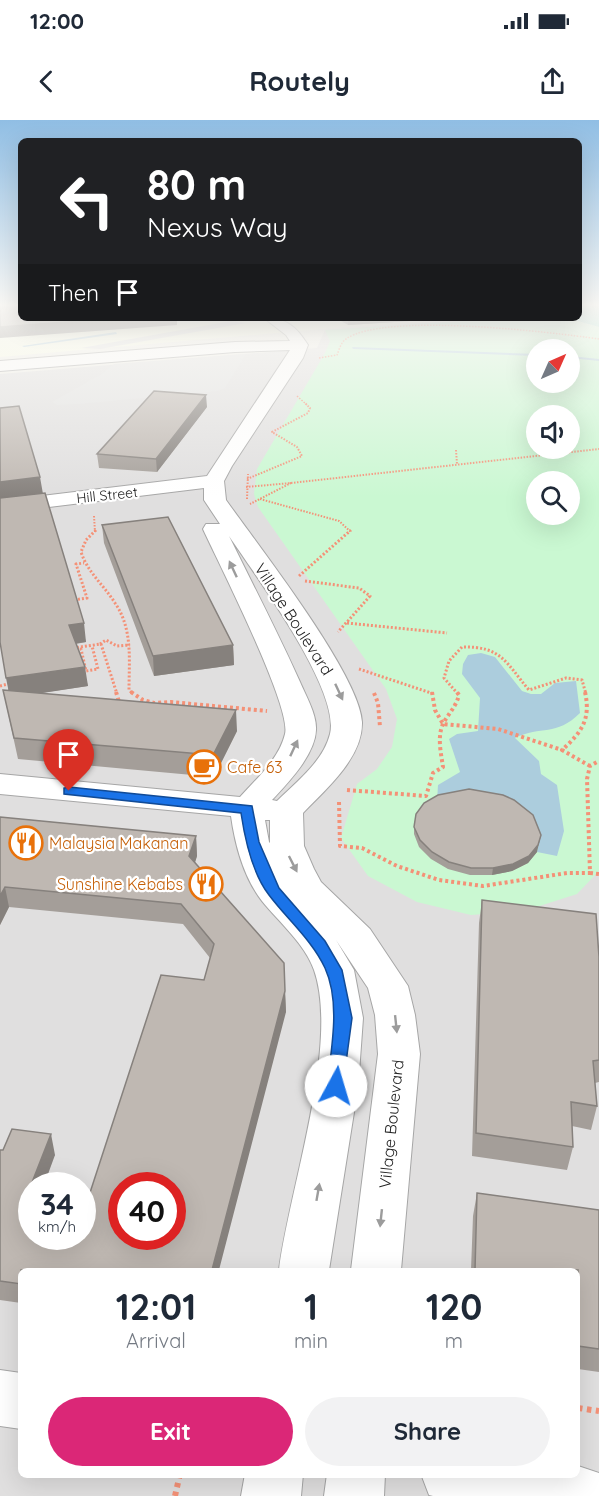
<!DOCTYPE html>
<style>
:root{--surface:#fff;--page:#f2f2f3;--text:#1f2937;--muted:#747a83;--accent:#db2777}
body{margin:0;font-family:Quicksand,sans-serif;background:var(--page);color:var(--text);height:100vh;display:flex;flex-direction:column;font-size:22px;white-space:nowrap}
*{box-sizing:border-box;margin:0}
p{font-size:20px;color:var(--muted)}
.icon{flex:none;width:33px;height:33px;fill:none;stroke:currentColor;stroke-width:2;stroke-linecap:round;stroke-linejoin:round}
.map{position:relative;flex:1;overflow:hidden}
.sheet{position:absolute;left:18px;top:1148px;width:562px;height:210px;display:flex;flex-direction:column;background:var(--surface);border-radius:9px;box-shadow:0 6px 24px #0002}
.sheet>*{flex:none}
.guide{position:absolute;left:18px;top:18px;width:564px;height:183px;border-radius:9px;box-shadow:0 6px 24px #0002;background:#202124;color:#fff;overflow:hidden}
.needle{width:39px;rotate:45deg}
.tools{position:absolute;left:526px;top:219px;display:grid;gap:12px}
.tools a{display:grid;place-items:center;width:54px;height:54px;border-radius:50%;background:var(--surface);box-shadow:0 6px 24px #0002;font-size:30px}
.speed{position:absolute;left:18px;top:1052px;display:flex;gap:12px;font-size:30px;font-weight:700;text-align:center}
.speed>*{display:grid;place-content:center;width:78px;height:78px;border-radius:50%;background:var(--surface);box-shadow:0 6px 24px #0002;line-height:1}
.speed small{font-size:15px;font-weight:400}
.speed .limit{border:9px solid #d22;background:#fff;color:#111}
.pin{position:absolute;display:grid;place-items:center;width:51px;height:51px;color:#fff;margin:-62px -26px;border-radius:50% 50% 50% 0;rotate:-45deg;box-shadow:0 0 6px #0007}
.pin .icon{rotate:45deg}
.me{position:absolute;width:66px;margin:-33px;rotate:6deg;stroke-linejoin:round;filter:drop-shadow(0 0 4px #0008)}
.turn{display:flex;align-items:center;gap:21px;height:126px;padding:0 30px;font-size:27px}
.turn .icon{width:78px;height:78px;stroke-width:2.5}
.turn b{display:block;font-size:42px;line-height:51px}
.then{display:flex;align-items:center;height:57px;padding:0 30px;background:#0003;gap:12px;font-size:22px}
.eta{display:flex;justify-content:space-evenly;align-items:center;height:102px;text-align:center}
.eta b{font-size:36px;font-weight:800;line-height:42px}
.button{display:flex;gap:12px;margin-top:auto;padding:12px 30px}
.button a{flex:1;height:69px;border-radius:36px;background:var(--accent);color:#fff;font-size:24px;font-weight:800;line-height:69px;text-align:center}
.button a+a{background:var(--page);color:var(--text)}
.status{display:flex;justify-content:space-between;align-items:center;height:42px;padding:0 30px;background:var(--surface);direction:ltr}
.status svg{height:16px;fill:currentColor}
header{display:flex;justify-content:space-between;align-items:center;height:78px;padding:0 30px;background:var(--surface);font-size:27px;font-weight:800}
.map>svg:first-child{display:block}
</style>
<div class="status"><b>12:00</b><svg viewBox="0 0 49 12"><path d="M0 12V9h3v3zM5 12V6h3v6zM10 12V3h3v9zM15 12V0h3v12zM26 1h20v11H26zM47 4h2v5h-2z"/></svg></div>
<header><svg class="icon" aria-label="back" viewBox="0 0 24 24"><path d="M15 5l-7 7 7 7"/></svg>Routely<svg class="icon" aria-label="share" viewBox="0 0 24 24"><path d="M12 15V3M7 8l5-5 5 5M5 13v7h14v-7"/></svg></header>
<div class="map">
<svg width="599" height="1376" viewBox="0 0 599 1376">
<rect width="100%" height="100%" fill="#f1f0e9"/>
<path fill="#e0dfdf" fill-rule="evenodd" d="M507,198h60l32,9v1169h-599v-1122l317,-26 8,-18zM537,230h33v32h-33zM537,296h33v32h-33zM537,362h33v32h-33zM32,1065h50v51h-50zM122,1065h50v51h-50zM21,1150h557v204h-557z"/>
<path fill="#fbfee6" d="M0,184l21,14h486l-162,9 -345,30z"/>
<path fill="#caf8d2" fill-rule="evenodd" d="M507,198h60l32,9v544l-22,23 -53,17 -53,4 -54,-13 -49,-26 -27,-38 16,-54 20,-15 15,-22 5,-28 -11,-30 -128,-182 -4,-13 3,-25 68,-116 5,-12 -5,-11zM537,230h33v32h-33zM537,296h33v32h-33zM537,362h33v32h-33z"/>
<path fill="#8bdcc6" d="M579,184h20v23l-32,-9h12z"/>
<path fill="#e2e2e2" d="M231,201l15,2 -146,26 -19,-1z
M246,234l-21,34 -7,3 -140,13 -21,1 -5,-3 50,-28 12,-10z"/>
<path fill="#accddd" d="M481,533l14,4 27,34 9,3h10l14,-11 21,-2 4,32c-24,24 -39,12 -65,25l24,23 2,13 16,11 7,46 -7,25 -20,-4 2,-10 -102,-40 1,-17 22,-13 -11,-33 8,-5 21,-3 2,-33 -18,-24 1,-10 5,-9z"/>
<g fill="none" stroke-linecap="round" stroke-linejoin="round">
<path fill="#accddd" fill-rule="evenodd" d="M116,212l1,2 -93,13 -2,-1z
M352,227l185,7v2l-184,-7z
M570,236l29,3v2l-29,-3z"/>
<defs>
<path id="minor" d="M264,198c22,0 32,8 44,27l-5,13 -71,108 -8,15 2,19c31,44 134,175 136,222 1,36 -37,68 -59,91l1,33 10,23 7,13 49,47 38,57 7,29 5,39 -19,216h-50l27,-216 -3,-39 -7,-27 -32,-48 18,30 9,48 -5,69 -29,183h-50c10,-80 61,-226 35,-300 -9,-26 -35,-48 -52,-69 -18,-23 -27,-56 -31,-85l-231,-22v-20l240,23c17,-19 39,-38 45,-63 7,-27 -67,-172 -82,-205l3,-5h14l-16,-24v-12l-204,25v-12l207,-25 83,-126 -55,2 -235,19v-10l235,-19 55,-1 -4,-6zM229,416c26,39 112,154 101,198 -7,28 -34,48 -53,67l-5,-1c16,-17 43,-45 44,-70 1,-15 -10,-34 -16,-48 -22,-49 -47,-97 -71,-146zM265,700h5v23l-1,-1z
M0,1250l21,3v56l-21,-3z
M578,1346l21,7v23h-166l-4,-1 -8,-21h157z
M245,1354h58l-2,22h-60z
M327,1354h58l-1,22h-60z"/>
</defs>
<use href="#minor" stroke="#a6a6a6" stroke-width="2"/>
<path stroke="#f49177" stroke-width="1.5" stroke-dasharray="1.5 1.5" stroke-linecap="butt" d="M319,238l18,-3c2,-5 4,-13 9,-16 38,-27 204,-7 253,0
M297,276l10,9"/>
<path stroke="#f49177" stroke-width="2" stroke-dasharray="1.5 1.5" stroke-linecap="butt" d="M456,330l1,14
M247,359l55,-23 -5,-9 -25,-15 36,-19 2,-5 -5,-5
M291,363l308,-34
M246,367l45,-4 -41,21
M247,379l1,-25
M260,379l79,22 12,11
M94,396l1,16"/>
<path stroke="#f49177" stroke-width="3" stroke-dasharray="2 2" stroke-linecap="butt" d="M96,410l-10,10 -5,12c7,21 22,32 34,51 18,26 14,57 14,87l4,4
M299,456l52,-46
M305,461l54,7 11,8 -32,36
M74,480l13,-2 -11,-34 8,-1
M347,503l100,10
M100,524l6,-4 11,6 13,-1
M73,528l28,-4 16,50
M76,530l5,-1 5,22 12,-2 -6,-23
M359,549l75,25
M0,566l12,-3
M458,574l-14,-16 5,-17 13,-14c40,-1 44,16 67,43l37,-12 16,2 4,14"/>
<path stroke="#f49177" stroke-width="4" stroke-dasharray="3 3" stroke-linecap="butt" d="M116,572l4,13
M131,572l12,8 11,3 17,-1 96,9
M432,572l3,18 8,14 55,5 64,21
M585,572c6,27 -3,40 -23,58l28,16
M374,573l4,10 2,24
M347,670l79,6 7,-23 10,-6c-2,-14 -6,-30 0,-43 5,-10 13,-17 16,-29l-2,-3
M339,682l1,44 22,2 35,18 42,14 44,6 84,-13h23l-3,-94 3,-13 9,-5
M590,753l9,1"/>
<path stroke="#f49177" stroke-width="6" stroke-dasharray="4.5 4.5" stroke-linecap="butt" d="M578,1288l21,3
M175,1376l5,-22"/>
<use href="#minor" fill="#fff" fill-rule="evenodd"/>
</g>
<path fill="#a49e99" d="M336,198h121l-109,7z
M207,287l-50,65 -58,-4 -2,-14z
M43,373l43,149 -10,2 12,42 -48,7 197,38 -23,46 -196,-18 -15,-69 5,1z
M102,405l131,120 1,20 -80,11 -50,-133z
M0,697l196,19 1,20 -2,6 90,129 1,21 -265,258v33l-21,-3v-150l55,5 -23,30v51l53,-28 119,-228 6,-22 -27,-34 -174,-17 -9,18z
M414,707l123,25 -9,11 -16,8 -20,4h-22l-22,-6 -17,-10 -12,-12 -5,-13z
M482,780l117,57v125l-4,1 2,23 -6,24 -19,-4 1,21 -6,23 -95,-14 7,-233z
M477,1073l122,17v162l-21,-3v-99h-107l2,-54z"/>
<path fill="#86817d" d="M119,198h58v7l-177,13v-11z
M368,198h89l-109,7v-6z
M206,275l1,12 -50,65 -1,-13z
M40,357l3,17 -43,5v-17z
M84,503l2,19 -14,2 -3,-19z
M233,525l1,20 -80,11 -1,-20z
M85,547l3,19 -78,12 -4,-20z
M236,590l1,21 -23,46 -1,-22z
M541,715l-4,17 -9,11 -16,8 -20,4 1,-7z
M196,716l1,20 -6,19 -2,-19z
M5,767l4,20 -9,18v-29z
M285,871l1,21 -67,258h-7z
M51,1014l4,21 -11,30h-12v13l-3,-8z"/>
<path fill="#bfb8b2" stroke="#86817d" stroke-width="1.5" fill-rule="evenodd" d="M0,184h21v14h98l-119,9z
M346,198h22l-20,1z
M154,271l52,4 -50,64 -59,-5z
M19,286l21,71 -40,5v-74z
M45,373l39,130 -15,2 16,42 -79,11 -6,-36v-144z
M168,397l65,128 -80,11 -51,-131z
M3,570l233,20 -23,45 -199,-17z
M469,669l34,6 11,5 19,15 8,20 -3,10 -9,11 -16,8 -20,4h-22l-22,-6 -17,-10 -12,-12 -6,-13 2,-13 8,-11 14,-8z
M0,697l196,19 -7,20 95,107 1,28 -73,279h-191v14l-21,-3v-131h3l9,-21 39,5 -22,56 3,1v45h50v-28h3l76,-233 43,5 10,-36 -33,-40 -176,-17 -5,9zM122,1065h50v51h-50z
M482,780l114,14 3,43v103l-6,1 4,45 -26,-4 2,45 -97,-14z
M477,1073l122,17v139l-21,-3v-76h-103z"/>
<defs><path id="oneway-solid" d="M-6-.8H1V-3.2L6.5 0L1 3.2V.8H-6Z" transform="scale(1.5)"/></defs>
<g fill="#9c9c9c">
<use href="#oneway-solid" transform="translate(233 449) rotate(-115)"/>
<use href="#oneway-solid" transform="translate(339 572) rotate(65)"/>
<use href="#oneway-solid" transform="translate(294 628) rotate(-65)"/>
<use href="#oneway-solid" transform="translate(293 744) rotate(63)"/>
<use href="#oneway-solid" transform="translate(396 904) rotate(84)"/>
<use href="#oneway-solid" transform="translate(318 1072) rotate(-80)"/>
<use href="#oneway-solid" transform="translate(381 1098) rotate(96)"/>
</g>
<linearGradient id="sky" x2="0" y2="1"><stop stop-color="#90bee4"/><stop offset="0.49" stop-color="#f9f8f5"/><stop offset="1" stop-color="#f9f8f5" stop-opacity="0"/></linearGradient>
<rect width="599" height="377" fill="url(#sky)"/>
<path fill="#1a73e8" stroke="#114b97" stroke-width="1.5" d="M69,667l183,19 7,36 20,46 46,53 17,29 10,48 -10,74 -6,2 -7,-2 -2,-6c4,-36 14,-83 -2,-118 -13,-28 -38,-49 -56,-73 -17,-22 -24,-55 -28,-82l-177,-19v-6z"/>
<defs>
<symbol id="cafe-ring" viewBox="-11 -11 22 22"><circle r="9.5" fill="#fff" stroke="#e8710a" stroke-width="1.5"/><path d="M-5.5-4.5H6V0H3Q3 3.5 0 3.5H-2.5Q-5.5 3.5-5.5 0ZM3-3.2v2h1.7v-2ZM-6 4.5H4V6H-6Z" fill="#e8710a"/></symbol>
<symbol id="restaurant-ring" viewBox="-11 -11 22 22"><circle r="9.5" fill="#fff" stroke="#e8710a" stroke-width="1.5"/><path d="M-5-6h1v4h1v-4h1v4h1v-4h1v5L-1.5 .5V6h-2V.5L-5-1ZM5-6V6H3V1.5H1.5Q1.5-4 5-6Z" fill="#e8710a"/></symbol>
</defs>
<g fill-rule="evenodd">
<use href="#cafe-ring" x="185" y="628" width="38" height="38"/>
<use href="#restaurant-ring" x="7" y="704" width="38" height="38"/>
<use href="#restaurant-ring" x="187" y="745" width="38" height="38"/>
</g>
<g text-anchor="middle" stroke-width="4.5" stroke-linejoin="round" paint-order="stroke">
<g font-size="14" fill="#222" stroke="#fff">
<text transform="translate(107 375) rotate(-6)" y="5">Hill Street</text>
</g>
<g font-size="16" fill="#222" stroke="#fff">
<text transform="translate(294 499) rotate(57)" y="6">Village Boulevard</text>
<text transform="translate(391 1004) rotate(-84)" y="6">Village Boulevard</text>
</g>
<g font-size="16" fill="#c56008" stroke="#fff" text-anchor="start">
<text x="227" y="653">Cafe 63</text>
<text x="49" y="729">Malaysia Makanan</text>
<text x="183" y="770" text-anchor="end">Sunshine Kebabs</text>
</g>
</g>
</svg>
<div class="tools">
<a><svg class="needle" viewBox="-14 -14 28 28"><path d="M0-13l5 13h-10z" fill="#e53935"/><path d="M0 13l5-13h-10z" fill="#747a83"/></svg></a>
<a><svg class="icon" aria-label="sound" viewBox="0 0 24 24"><path d="M4 9h4l5-4v14l-5-4H4zM17 9q2 3 0 6"/></svg></a>
<a><svg class="icon" aria-label="search" viewBox="0 0 24 24"><circle cx="10" cy="10" r="6"/><path d="M15 15l6 6"/></svg></a>
</div>
<div class="speed"><div>34<small>km/h</small></div><div class="limit">40</div></div>
<div class="pin" style="left:69px;top:671px;background:#d93025"><svg class="icon" aria-label="arrive" viewBox="0 0 24 24"><path d="M6 21V4h12l-3 4 3 4H6"/></svg></div>
<svg class="me" style="left:336px;top:966px" viewBox="-20 -20 40 40"><circle r="19" fill="#fff"/><path d="M0-13L10 11 0 6-10 11z" fill="#1a73e8"/></svg>
<div class="guide">
<div class="turn"><svg class="icon" aria-label="left" viewBox="0 0 24 24"><path d="M17 20v-9H6M10 6l-5 5 5 5"/></svg><div><b>80 m</b>Nexus Way</div></div>
<div class="then">Then<svg class="icon" aria-label="arrive" viewBox="0 0 24 24"><path d="M6 21V4h12l-3 4 3 4H6"/></svg></div>
</div>
<section class="sheet">
<div class="eta">
<div><b>12:01</b><p>Arrival</p></div>
<div><b>1</b><p>min</p></div>
<div><b>120</b><p>m</p></div>
</div>
<div class="button"><a>Exit</a><a>Share</a></div>
</section>
</div>
